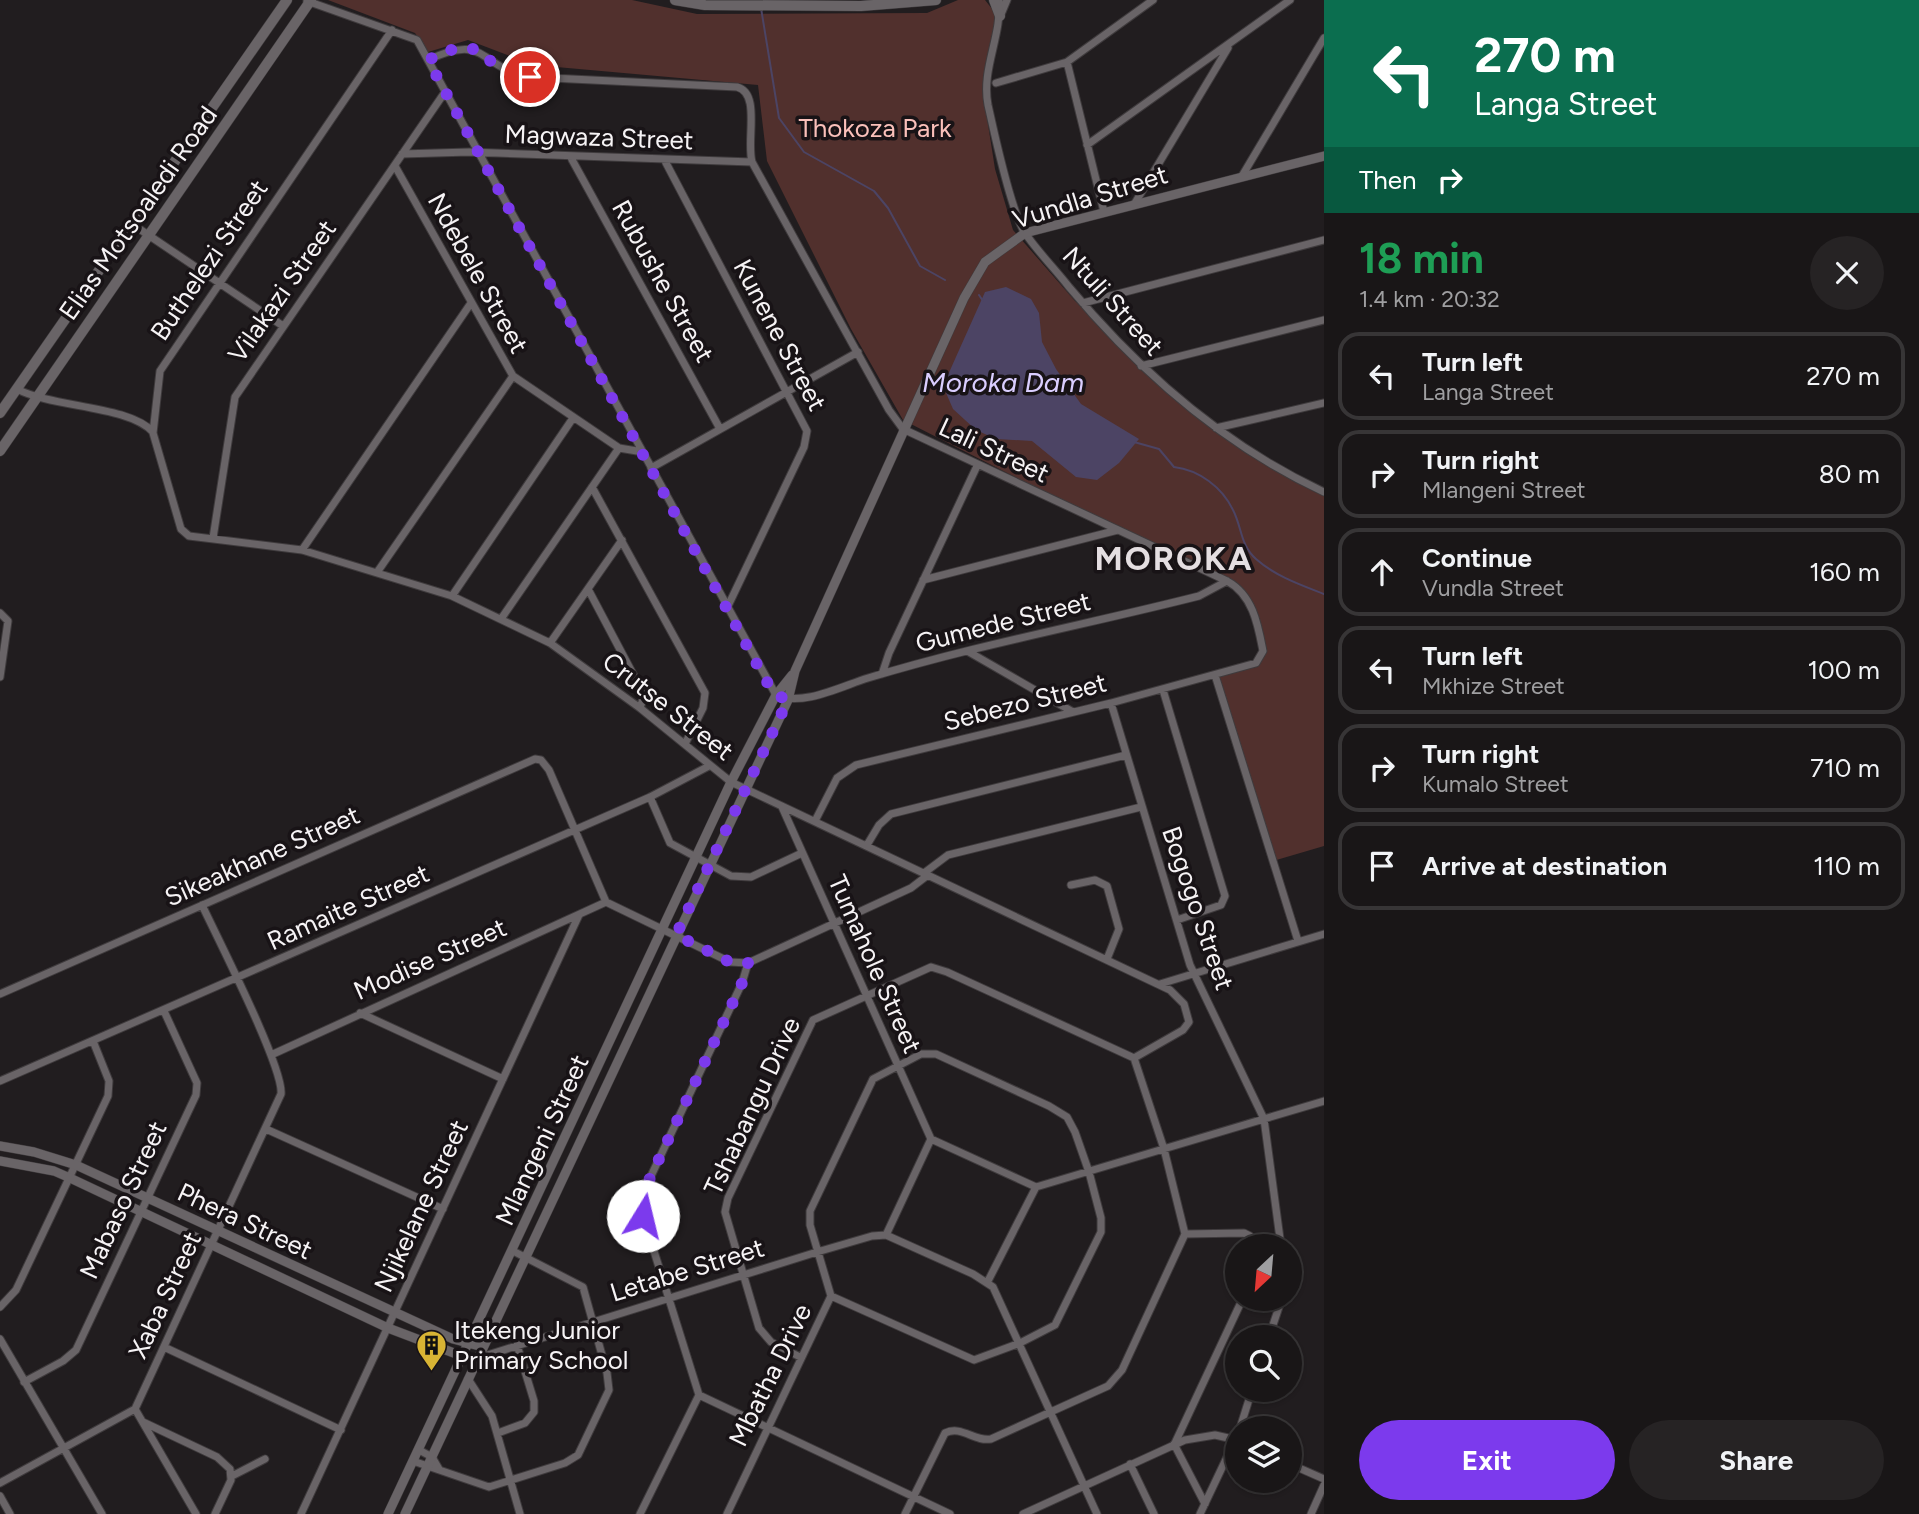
<!DOCTYPE html>
<meta charset="utf-8">
<style>
:root{--surface:#191617;--page:#262324;--text:#f1f3f6;--muted:#9f9fa1;--line:#373536;--accent:#7c3aed}
body{margin:0;font-family:Figtree,sans-serif;background:var(--page);color:var(--text);height:100vh;display:flex;flex-direction:column;font-size:26px;white-space:nowrap}
*{box-sizing:border-box;margin:0}
p{font-size:23px;color:var(--muted)}
.icon{flex:none;width:38px;height:38px;fill:none;stroke:currentColor;stroke-width:2;stroke-linecap:round;stroke-linejoin:round}
.map{position:relative;flex:1;overflow:hidden}
.sheet{display:flex;flex-direction:column;background:var(--surface);width:595px}
.sheet>*{flex:none}
.banner{background:#0b6e4f;color:#fff;overflow:hidden}
.needle{width:46px;rotate:206deg}
.buttons{position:absolute;left:1225px;top:1234px;display:grid;gap:14px}
.buttons a{display:grid;place-items:center;width:77px;height:77px;border-radius:50%;background:var(--surface);box-shadow:0 2px 5px #0004,0 0 0 2px var(--line);font-size:35px}
.pin{position:absolute;display:grid;place-items:center;width:60px;height:60px;color:#fff;margin:-30px;border:4px solid #fff;border-radius:50%;box-shadow:0 2px 7px #0007}
.me{position:absolute;width:77px;margin:-38px;rotate:9deg;stroke-linejoin:round;filter:drop-shadow(0 0 5px #0008)}
.turn{display:flex;align-items:center;gap:24px;height:147px;padding:0 35px;font-size:32px}
.turn .icon{width:91px;height:91px;stroke-width:2.5}
.turn b{display:block;font-size:49px;line-height:60px}
.then{display:flex;align-items:center;height:66px;padding:0 35px;background:#0003;gap:14px;font-size:26px}
.round{display:grid;place-items:center;flex:none;width:74px;height:74px;border-radius:37px;background:var(--page)}
.headline{display:flex;align-items:center;justify-content:space-between;height:119px;padding:0 35px}
h1{font-size:42px;font-weight:700;line-height:52px;color:#1e9e55}
.button{display:flex;gap:14px;margin-top:auto;padding:14px 35px}
.button a{flex:1;height:80px;border-radius:42px;background:var(--accent);color:#fff;font-size:28px;font-weight:700;line-height:80px;text-align:center}
.button a+a{background:var(--page);color:var(--text)}
ul{padding:0;list-style:none}
li{display:flex;align-items:center;gap:21px;height:88px;margin:0 14px 10px;padding:0 21px;border:4px solid var(--line);border-radius:21px}
li div{flex:1}
li b{display:block;font-size:26px}
li em{font-style:normal}
main{display:flex;flex:1;min-height:0}
.map>svg:first-child{display:block}
</style>
<main>
<div class="map">
<svg width="1324" height="1514" viewBox="0 0 1324 1514">
<rect width="100%" height="100%" fill="#211d1f"/>
<path fill="#51302d" d="M328,0h304l65,14 230,-1 31,-13h27l15,19 -15,86 10,64 18,61 62,71 123,111 81,56 45,22v356l-51,15 -56,-184 36,-16 12,-12 -18,-56 -8,-8 -120,-55 -216,-110 -52,-91 -84,-168 -9,-76 -224,-20 -66,-25 -40,12 -13,-19z"/>
<path fill="#4c4464" d="M1006,287l25,12 8,14 3,29 14,27 25,35 58,35 -20,24 -22,17 -21,-3 -44,-36 -36,-2 -20,-9 -23,-21 -10,-23 42,-94z"/>
<g fill="none" stroke-linecap="round" stroke-linejoin="round">
<path stroke="#4c4464" stroke-width="2" d="M761,8l18,110 25,34 70,39 14,17 32,58 25,14
M979,295l4,6
M1134,442l25,7 15,18c25,3 48,20 59,43 9,17 7,35 23,49 19,17 45,26 68,35"/>
<defs>
<path id="minor" d="M999,0c3,36 -18,69 -11,105 6,27 23,107 37,128 13,19 30,36 44,54 71,85 154,158 255,205
M307,1l110,39 359,655c26,12 66,-9 92,-17 108,-33 221,-54 331,-82l28,-15
M1002,12l5,-12
M392,30l-232,341 -7,62 28,96 8,7 113,14 150,46 98,47 90,65 91,74 439,208 14,14 5,18 -6,8 -49,28
M428,60c60,-28 49,7 102,17l207,10c24,6 9,53 15,75l137,248 14,19 324,152c26,14 31,44 36,70l-7,12 -145,40 -255,62 -19,13 -22,43
M1067,62l37,150
M996,83l71,-21 86,-62
M1087,145l203,-145
M402,154l67,-2 283,10
M570,156l149,271
M665,161l142,270 -3,16 -77,161
M395,166l118,210 106,72 24,4
M1242,176l82,-138
M1135,203l93,-155
M132,224l151,102
M1083,303l241,-63
M1141,366l183,-46
M17,389c36,19 111,16 136,43
M1216,428l108,-25
M651,468l207,-116
M592,487l113,206 -2,15 -18,36
M213,538l22,-141 210,-305
M302,550l169,-247
M378,571l135,-195
M923,580l195,-50
M588,589l54,102 1,8 -3,9
M452,596l121,-178
M0,613l8,8 -8,56
M501,619l118,-171
M550,643l72,-103
M969,652l104,60
M882,674l7,-21 88,-187
M1215,675l83,266
M1163,690l62,206 -4,9 -44,15
M1111,703l79,262 74,154 17,127
M650,797l20,46 61,33 20,1 51,-24
M782,807l149,332
M867,845l12,-20 12,-11 235,-59
M924,873l24,-18 193,-48
M1071,885l24,-5 12,6 12,43 -12,30
M1160,984l164,-50
M0,994l535,-235 6,1 8,10 57,132 124,60 18,1
M360,1013l143,66
M271,1055l335,-153
M0,1081l650,-284 59,-31
M266,1129l177,80
M931,1139l105,48
M1036,1187l288,-86
M1185,1234l59,-1 6,3 4,10
M886,1235l45,-96
M988,1281l48,-94
M0,1307l16,-17 92,-194 1,-15 -16,-40
M1269,1337l13,-39
M0,1339l102,175
M164,1347l177,83
M800,1357l-29,-15 -12,-14 -34,-116 3,-14 85,-178 118,-53 16,5 187,86 30,91 21,85 -63,136 -14,16 -117,53c-17,3 -29,-14 -46,-6l-40,81
M478,1358l339,-106 55,-16 14,-1 87,39 20,13 104,227
M468,1379l24,37 28,98
M24,1382l39,-21 13,-11 120,-255 1,-12 -33,-72
M699,1395l251,119
M135,1409l61,105
M143,1422l74,35 13,12 1,11 -16,34
M1240,1428l12,-38
M498,1433l27,-10 9,-11v-11l-17,-56
M1175,1443l68,-145
M1174,1444l31,60
M419,1450l13,7 7,12
M413,1461l76,26 76,-24 13,-8 31,-65 -2,-17 -24,-86 -70,-36
M1130,1464l24,50
M1290,1464l34,15
M232,1476l33,-17
M0,1483l135,-74 146,-315c3,-26 -64,-157 -79,-189
M0,1496l10,18
M301,1514l278,-599
M640,1514l59,-119 -56,-179v-23l99,-210 6,-20 163,-75 17,-13
M727,1514l104,-218 -21,-71v-14l63,-132 48,-25h15l113,52 18,11 8,15 14,40 12,46v14l-46,93 -35,18 -46,17 -143,-64
M1023,1514l162,-74 30,-5 22,5
M1200,1514l37,-78
M1311,1514l13,-29"/>
<path id="tertiary" d="M0,1146l34,6 42,13 377,174 30,8
M0,1161l54,10 16,7 318,150 79,30
M388,1514l343,-732 45,-87 16,-20
M405,1514l383,-814 7,-29 169,-373 21,-36 40,-29 299,-77"/>
<path id="secondary" d="M675,0l30,5 156,1 75,-6
M994,0l6,16
M0,413l287,-413
M0,451l311,-451"/>
</defs>
<use href="#minor" stroke="#3f3b3d" stroke-width="9"/>
<use href="#tertiary" stroke="#3f3b3d" stroke-width="10"/>
<use href="#secondary" stroke="#3f3b3d" stroke-width="11"/>
<use href="#minor" stroke="#696467" stroke-width="7"/>
<use href="#tertiary" stroke="#696467" stroke-width="9"/>
<use href="#secondary" stroke="#696467" stroke-width="10"/>
</g>
<g fill="none" stroke-linecap="round" stroke-linejoin="round">
<path stroke="#7c3aed" stroke-width="12" stroke-dasharray="0 21.6" d="M530,77l-36,-13 -18,-15 -28,1 -20,10 337,619 11,16 12,5 -112,235 54,27 18,1 -6,20 -99,210v23"/>
</g>
<defs>
<symbol id="building-pin" viewBox="-11 -11 22 30"><path d="M0 17L-7.5 6A9.5 9.5 0 1 1 7.5 6Z" fill="#d8b434" stroke="#181316"/><path d="M-4-6H4V6H1V3H-1V6H-4ZM-2.5-4.3h1.7v1.8h-1.7ZM.8-4.3h1.7v1.8H.8ZM-2.5-1h1.7V.8h-1.7ZM.8-1h1.7V.8H.8Z" fill="#111"/></symbol>
</defs>
<g fill-rule="evenodd">
<use href="#building-pin" x="414" y="1328" width="35" height="47"/>
</g>
<g text-anchor="middle" stroke-width="7" stroke-linejoin="round" paint-order="stroke">
<g font-size="26" fill="#fac0ba" stroke="#181316">
<text x="875" y="137">Thokoza Park</text>
</g>
<g font-size="26" fill="#f6f3f5" stroke="#181316">
<text transform="translate(599 137) rotate(2)" y="9">Magwaza Street</text>
<text transform="translate(1090 197) rotate(-17)" y="9">Vundla Street</text>
<text transform="translate(138 213) rotate(-55)" y="9">Elias Motsoaledi Road</text>
<text transform="translate(209 260) rotate(-56)" y="9">Buthelezi Street</text>
<text transform="translate(478 273) rotate(61)" y="9">Ndebele Street</text>
<text transform="translate(663 281) rotate(61)" y="9">Rubushe Street</text>
<text transform="translate(282 291) rotate(-55)" y="9">Vilakazi Street</text>
<text transform="translate(1113 301) rotate(48)" y="9">Ntuli Street</text>
<text transform="translate(780 335) rotate(62)" y="9">Kunene Street</text>
<text transform="translate(994 450) rotate(25)" y="9">Lali Street</text>
<text transform="translate(1003 622) rotate(-14)" y="9">Gumede Street</text>
<text transform="translate(1025 702) rotate(-14)" y="9">Sebezo Street</text>
<text transform="translate(668 706) rotate(38)" y="9">Crutse Street</text>
<text transform="translate(262 856) rotate(-24)" y="9">Sikeakhane Street</text>
<text transform="translate(348 907) rotate(-24)" y="9">Ramaite Street</text>
<text transform="translate(1198 908) rotate(71)" y="9">Bogogo Street</text>
<text transform="translate(430 959) rotate(-24)" y="9">Modise Street</text>
<text transform="translate(875 964) rotate(66)" y="9">Tumahole Street</text>
<text transform="translate(752 1106) rotate(-65)" y="9">Tshabangu Drive</text>
<text transform="translate(542 1140) rotate(-65)" y="9">Mlangeni Street</text>
<text transform="translate(123 1200) rotate(-65)" y="9">Mabaso Street</text>
<text transform="translate(421 1206) rotate(-65)" y="9">Njikelane Street</text>
<text transform="translate(245 1221) rotate(25)" y="9">Phera Street</text>
<text transform="translate(687 1270) rotate(-17)" y="9">Letabe Street</text>
<text transform="translate(165 1295) rotate(-65)" y="9">Xaba Street</text>
<text transform="translate(770 1375) rotate(-64)" y="9">Mbatha Drive</text>
</g>
<g font-size="26" fill="#f6f3f5" stroke="#181316" text-anchor="start">
<text x="454" y="1339">Itekeng Junior<tspan x="454" dy="30">Primary School</tspan></text>
</g>
<g font-size="28" font-style="italic" fill="#daceff" stroke="#181316">
<text x="1003" y="392">Moroka Dam</text>
</g>
<g font-size="33" font-weight="bold" letter-spacing="2" fill="#e4dee1" stroke="#181316">
<text x="1174" y="570">MOROKA</text>
</g>
</g>
</svg>
<div class="buttons">
<a><svg class="needle" viewBox="-14 -14 28 28"><path d="M0-13l5 13h-10z" fill="#e53935"/><path d="M0 13l5-13h-10z" fill="#9f9fa1"/></svg></a>
<a><svg class="icon" aria-label="search" viewBox="0 0 24 24"><circle cx="10" cy="10" r="6"/><path d="M15 15l6 6"/></svg></a>
<a><svg class="icon" aria-label="layers" viewBox="0 0 24 24"><path d="M12 4l9 5-9 5-9-5zM3 14l9 5 9-5"/></svg></a>
</div>
<div class="pin" style="left:530px;top:77px;background:#d93025"><svg class="icon" aria-label="arrive" viewBox="0 0 24 24"><path d="M6 21V4h12l-3 4 3 4H6"/></svg></div>
<svg class="me" style="left:643px;top:1216px" viewBox="-20 -20 40 40"><circle r="19" fill="#fff"/><path d="M0-13L10 11 0 6-10 11z" fill="#7c3aed"/></svg>
</div>
<section class="sheet">
<div class="banner">
<div class="turn"><svg class="icon" aria-label="left" viewBox="0 0 24 24"><path d="M17 20v-9H6M10 6l-5 5 5 5"/></svg><div><b>270 m</b>Langa Street</div></div>
<div class="then">Then<svg class="icon" aria-label="right" viewBox="0 0 24 24"><path d="M7 20v-9h11M14 6l5 5-5 5"/></svg></div>
</div>
<div class="headline"><div><h1>18 min</h1><p>1.4 km · 20:32</p></div><a class="round"><svg class="icon" aria-label="close" viewBox="0 0 24 24"><path d="M6 6l12 12M18 6L6 18"/></svg></a></div>
<ul>
<li><svg class="icon" aria-label="left" viewBox="0 0 24 24"><path d="M17 20v-9H6M10 6l-5 5 5 5"/></svg><div><b>Turn left</b><p>Langa Street</p></div><em>270 m</em></li>
<li><svg class="icon" aria-label="right" viewBox="0 0 24 24"><path d="M7 20v-9h11M14 6l5 5-5 5"/></svg><div><b>Turn right</b><p>Mlangeni Street</p></div><em>80 m</em></li>
<li><svg class="icon" aria-label="ahead" viewBox="0 0 24 24"><path d="M12 20V5M6 11l6-6 6 6"/></svg><div><b>Continue</b><p>Vundla Street</p></div><em>160 m</em></li>
<li><svg class="icon" aria-label="left" viewBox="0 0 24 24"><path d="M17 20v-9H6M10 6l-5 5 5 5"/></svg><div><b>Turn left</b><p>Mkhize Street</p></div><em>100 m</em></li>
<li><svg class="icon" aria-label="right" viewBox="0 0 24 24"><path d="M7 20v-9h11M14 6l5 5-5 5"/></svg><div><b>Turn right</b><p>Kumalo Street</p></div><em>710 m</em></li>
<li><svg class="icon" aria-label="arrive" viewBox="0 0 24 24"><path d="M6 21V4h12l-3 4 3 4H6"/></svg><div><b>Arrive at destination</b></div><em>110 m</em></li>
</ul>
<div class="button"><a>Exit</a><a>Share</a></div>
</section>
</main>
